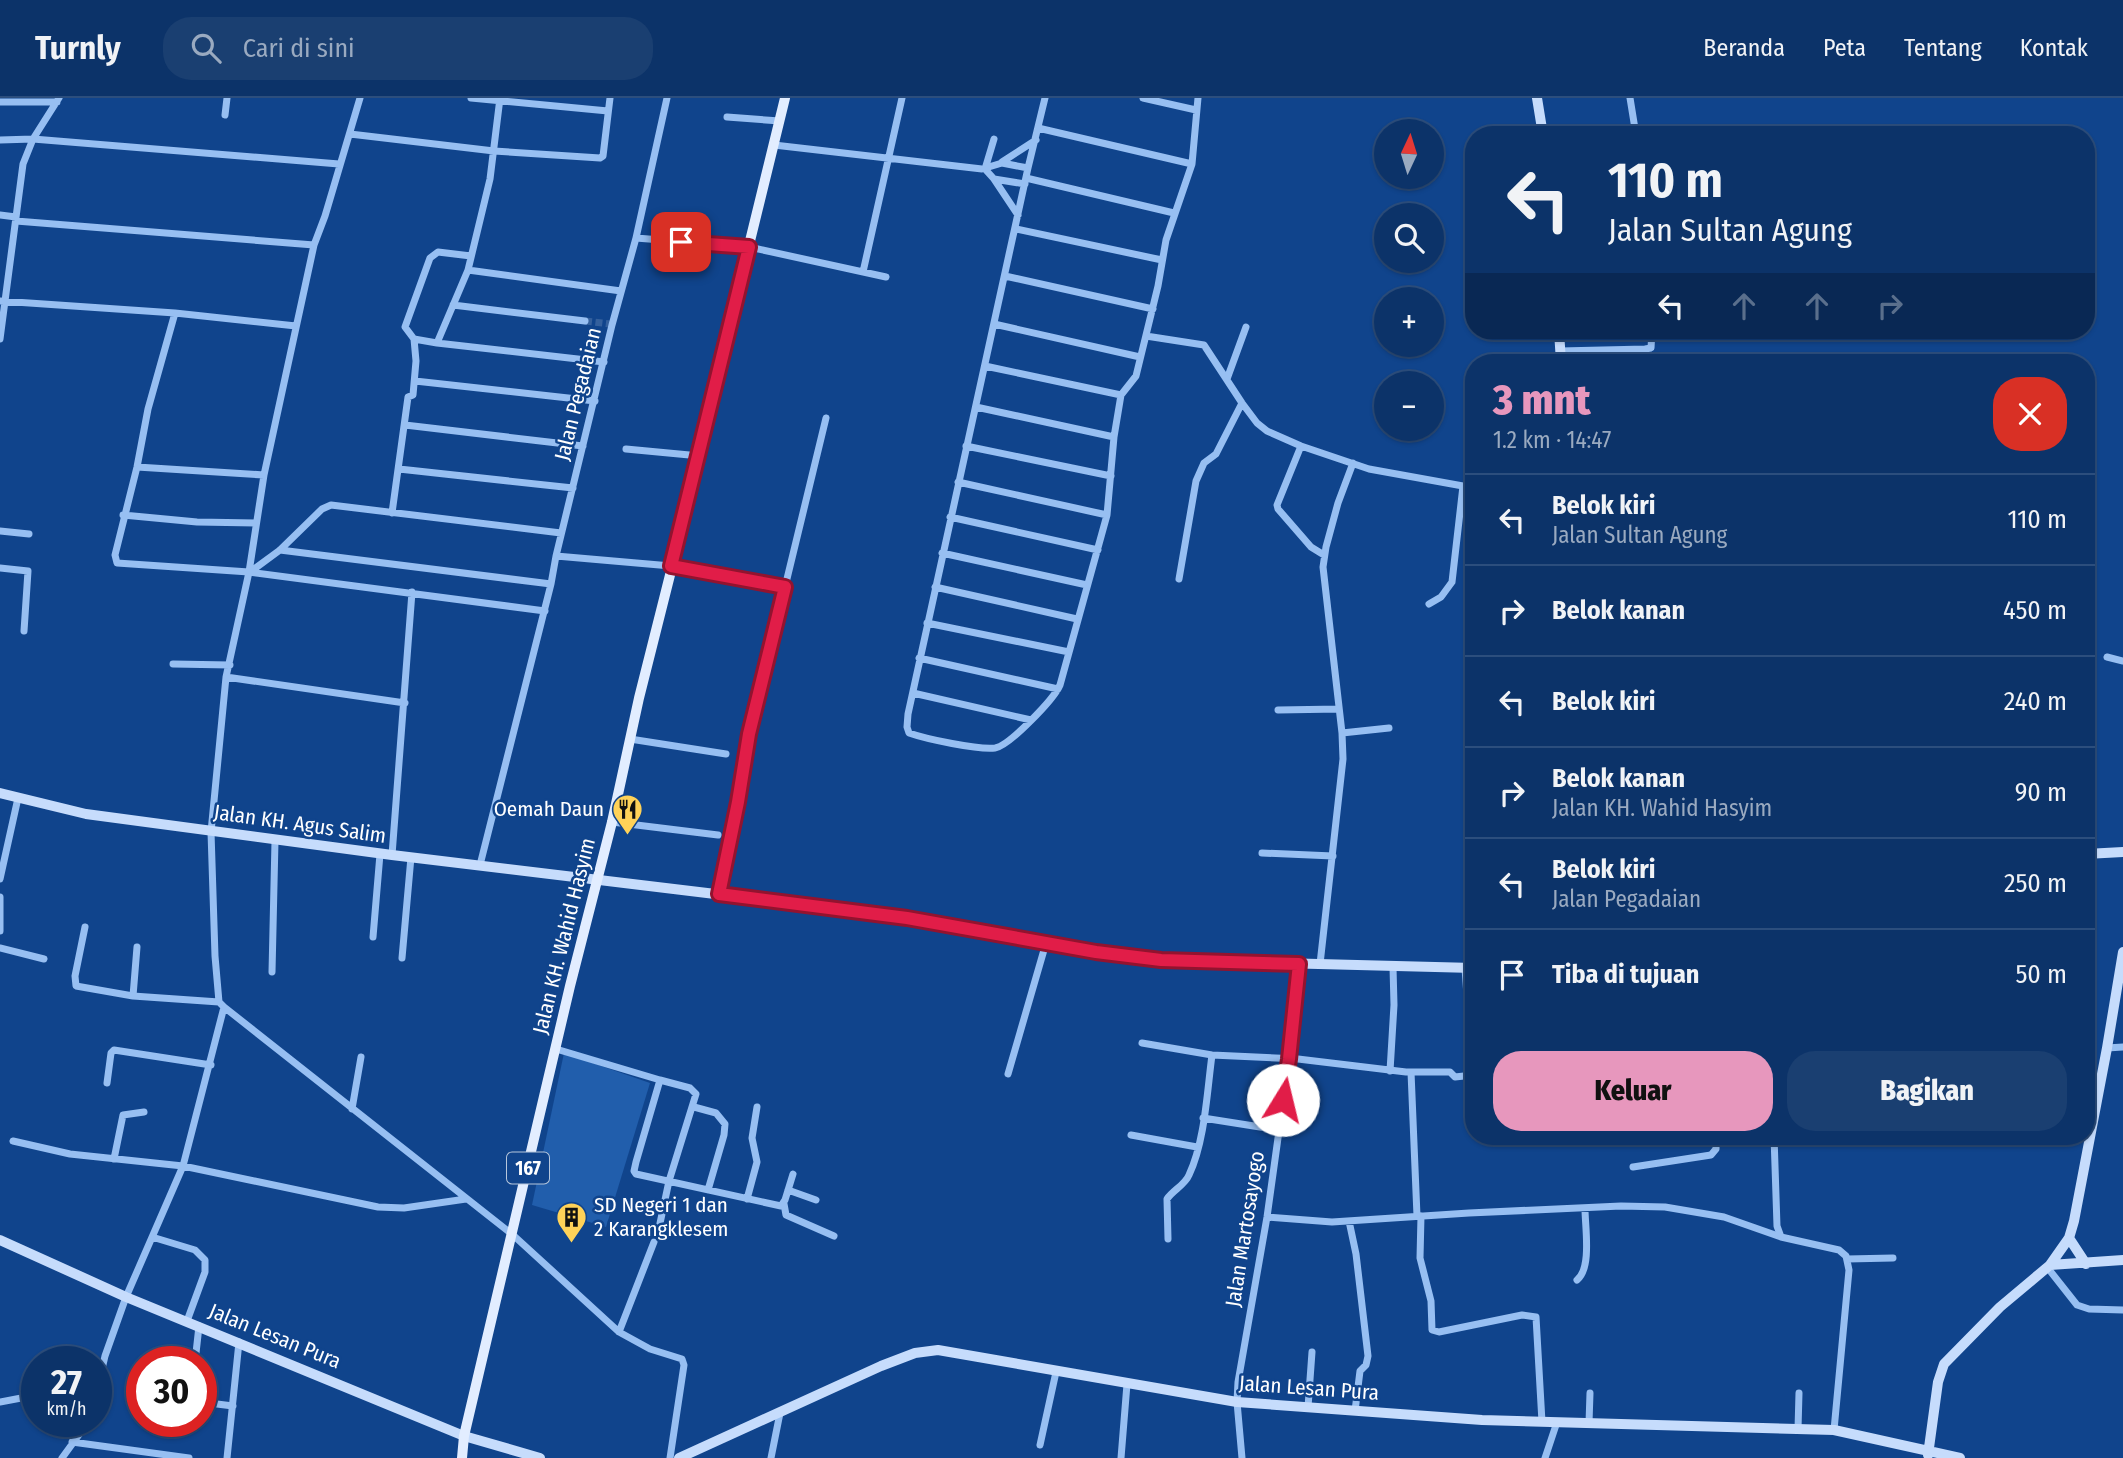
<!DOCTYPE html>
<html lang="id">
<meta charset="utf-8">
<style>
:root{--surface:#0c3369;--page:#1a3f71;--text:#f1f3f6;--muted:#9aaac0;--line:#2c4e7d;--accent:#e797bd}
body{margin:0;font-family:"Fira Sans Condensed",sans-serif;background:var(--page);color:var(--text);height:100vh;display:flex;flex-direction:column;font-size:26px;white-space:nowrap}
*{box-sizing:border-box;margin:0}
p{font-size:23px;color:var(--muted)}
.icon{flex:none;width:38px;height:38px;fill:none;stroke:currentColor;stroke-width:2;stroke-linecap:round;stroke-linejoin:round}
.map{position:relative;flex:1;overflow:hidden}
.details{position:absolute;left:1465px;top:256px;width:630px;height:791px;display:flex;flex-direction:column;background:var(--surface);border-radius:28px;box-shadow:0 2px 5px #0004,0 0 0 2px var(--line)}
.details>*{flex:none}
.hud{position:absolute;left:1465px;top:28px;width:630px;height:214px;border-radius:28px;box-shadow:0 2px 5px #0004,0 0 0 2px var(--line);background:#0c3369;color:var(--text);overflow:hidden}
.needle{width:46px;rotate:4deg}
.controls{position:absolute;left:1374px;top:21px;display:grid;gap:14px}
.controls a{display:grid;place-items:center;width:70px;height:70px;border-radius:50%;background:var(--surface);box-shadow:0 2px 5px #0004,0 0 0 2px var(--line);font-size:35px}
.speed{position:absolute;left:21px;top:1248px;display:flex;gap:14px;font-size:35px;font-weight:700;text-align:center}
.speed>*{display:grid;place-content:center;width:91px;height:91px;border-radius:50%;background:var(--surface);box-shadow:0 2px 5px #0004,0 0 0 2px var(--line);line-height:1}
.speed small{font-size:18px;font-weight:400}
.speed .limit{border:10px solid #d22;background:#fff;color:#111}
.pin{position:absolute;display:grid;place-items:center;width:60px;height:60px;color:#fff;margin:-30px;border-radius:14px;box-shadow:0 4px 10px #0006}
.me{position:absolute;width:77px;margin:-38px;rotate:9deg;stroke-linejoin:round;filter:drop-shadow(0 0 5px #0008)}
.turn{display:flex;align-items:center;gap:24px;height:147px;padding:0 28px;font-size:32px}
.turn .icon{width:91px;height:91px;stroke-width:2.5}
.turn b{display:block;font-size:49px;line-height:60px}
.lanes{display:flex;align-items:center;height:66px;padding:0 28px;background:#0003;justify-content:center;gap:35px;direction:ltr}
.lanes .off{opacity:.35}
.round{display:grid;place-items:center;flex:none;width:74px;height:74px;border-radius:28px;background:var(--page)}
.head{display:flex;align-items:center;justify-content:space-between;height:119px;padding:0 28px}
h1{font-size:42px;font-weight:800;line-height:52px;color:var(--accent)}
.action{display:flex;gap:14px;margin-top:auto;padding:14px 28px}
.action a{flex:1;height:80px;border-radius:28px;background:var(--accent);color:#111;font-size:28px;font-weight:800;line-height:80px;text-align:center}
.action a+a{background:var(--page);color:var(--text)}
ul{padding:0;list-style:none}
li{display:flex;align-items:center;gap:21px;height:91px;padding:0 28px;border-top:2px solid var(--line)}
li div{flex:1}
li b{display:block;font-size:26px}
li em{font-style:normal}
header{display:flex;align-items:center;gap:42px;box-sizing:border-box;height:98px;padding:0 35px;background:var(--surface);border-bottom:2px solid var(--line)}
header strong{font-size:33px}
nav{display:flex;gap:38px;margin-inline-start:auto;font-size:24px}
.search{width:490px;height:63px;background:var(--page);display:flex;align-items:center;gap:18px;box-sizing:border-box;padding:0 24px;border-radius:28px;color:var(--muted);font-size:26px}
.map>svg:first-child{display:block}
</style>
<header>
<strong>Turnly</strong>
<div class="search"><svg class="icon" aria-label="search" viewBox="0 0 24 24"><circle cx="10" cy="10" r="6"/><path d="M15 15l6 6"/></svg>Cari di sini</div>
<nav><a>Beranda</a><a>Peta</a><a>Tentang</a><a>Kontak</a></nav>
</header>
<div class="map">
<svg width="2123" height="1360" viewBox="0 0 2123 1360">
<rect width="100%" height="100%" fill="#10448c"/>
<path fill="#215eac" d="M564,955l86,30 -44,144 -74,-22z"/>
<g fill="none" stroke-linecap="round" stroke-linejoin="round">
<path stroke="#34609d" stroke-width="7" stroke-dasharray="7 3.5" stroke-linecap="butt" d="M585,223l25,3"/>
<path stroke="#97bff2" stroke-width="7" d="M471,0l137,13
M1045,0l-17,70 -120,546 -1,13 2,6c17,6 69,17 86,15 14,-2 59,-49 65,-63l47,-170 7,-78 7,-42 15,-19 22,-90 8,-46 26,-76 6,-66
M1143,0l53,12
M1630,0l6,37
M0,4h57
M225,17l2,-17
M727,19l53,4
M1038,30l154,36
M350,36l144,17 106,7 3,-2 7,-58
M0,42l33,-1 306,25
M774,47l208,24 20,-6 26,5
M1002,64l34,-22
M985,71l9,10 31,5
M985,71l9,-30
M1026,80l148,35
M994,81l24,36
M0,117l16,2
M16,123l298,24
M1016,131l146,31
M636,140l31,-140
M468,172l153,21
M863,174l39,-174
M1005,178l148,33
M0,203l175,12 121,13
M453,207l132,16
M175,215l-27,96 -11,58 -22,88 2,8 132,9 296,39
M994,226l146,33
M1146,238l58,9 38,58 15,20 10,8 34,15 68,23 105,19
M0,241l23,-175 10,-25 26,-41
M414,241l-9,-12 25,-69 8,-6 33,4
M437,245l167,19
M1560,253l85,-2 6,-1 1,-17
M985,268l136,29
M1227,281l19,-52
M415,283l180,20
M976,309l138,30
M826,320l-41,169 -114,-21 -115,-10 56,-231 24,-87 113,9 137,30
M405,327l178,21
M966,348l145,30
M1301,348l-24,59 1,4 33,38 13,8
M626,351l74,7
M137,369l127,8
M399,371l174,19
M958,384l149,33
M392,415l16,-116 5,-2 3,-34 -2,-22 23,4 31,-73 22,-91 10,-81
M123,417l74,7 59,1
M950,419l148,33
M0,433l29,3
M280,452l271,34 5,-28
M942,455l145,32
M0,470l28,3 -4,60
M250,474l30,-22 42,-41 9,-4 230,28
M1179,481l17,-98 8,-18 12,-9 26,-51
M935,489l142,32
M1429,506l12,-7 11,-15 11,-96
M927,525l142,29
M2107,559l16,4
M919,560l139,31
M173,566l57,1
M226,579l179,26
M913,595l118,27
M1278,612l61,-1
M1342,635l47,-5
M630,641l96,15
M612,724l106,13
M1262,755l71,3
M392,757l20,-263
M480,767l71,-281
M0,781l18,-81
M719,796l19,-92 11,-68 36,-147
M0,799v34
M85,829l-10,49 1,10 57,10 86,6
M373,839l7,-83
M0,850l44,11
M402,860l9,-101
M1320,866l23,-205 -1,-26 -19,-166 3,-20 12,-44 15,-40
M1465,870l9,126
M272,874l3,-131
M133,898l4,-49
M224,909l289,228 106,97 31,17 32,10 2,6 -14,93
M1142,945l70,12 86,4 108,13h44l5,5 18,-2
M2107,950l16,-1
M556,951l104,31 -24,82 -2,9 2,3 145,32 4,-6 8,-26
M1390,973l4,-66 -1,-38
M1411,974l6,144
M1008,976l38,-131
M107,985l4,-30 3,-3 97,15
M694,1009l22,6 9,11 -1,11 -16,55
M352,1011l9,-52
M1203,1020l76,12
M1131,1037l66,12
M1774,1038l3,90 4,11 58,13 7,6 3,14 -15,160
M13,1043l57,13 113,12 195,41 26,1 62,-9
M114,1061l9,-44 21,-3
M1633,1069l78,-12 5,-6v-13
M788,1092l28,10
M747,1101l10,-37 -5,-24 5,-31
M784,1106l2,11 48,21
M1421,1118l-1,42 11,43 1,29 7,2 83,-17 14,2 6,105
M1267,1119l65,5 137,-9 152,-7 44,1 59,10 57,20
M1349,1123l7,33 12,102 -2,9 -6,6 -5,40
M659,1130l10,-47 27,-87 -6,-6 -30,-8
M152,1139l43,13 10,10v12l-18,49
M1168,1141l-1,-40c6,-9 18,-14 22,-24 16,-34 18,-83 23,-120
M1847,1161l46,-1
M2047,1169l30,38 12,4 34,1
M1577,1182c15,-12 8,-53 8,-71
M619,1234l35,-90
M195,1264l4,-36
M0,1304l37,-7
M201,1304l32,4
M1308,1309l4,-55
M96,1314l4,-7 2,-36 3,-13 21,-59 57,-131 41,-159 -5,-5 -4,-46 -4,-124 15,-155 23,-105 15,-97 50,-230 11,-29 35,-118
M1589,1325l1,-30
M1798,1331l1,-36
M72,1344l117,16
M1040,1347l16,-73
M62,1360l27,-37
M227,1360l12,-116
M771,1360l9,-45
M1121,1360l6,-74
M1242,1360l-5,-56 1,-20 29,-165 22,-158 10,-95
M1545,1360l12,-36"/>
<path stroke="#c6dcfc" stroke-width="10" d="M1537,0l6,37
M1559,233l2,31
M0,695l86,21 306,41 489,59 215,38 65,8 313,8
M2086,756l37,-2
M2069,1140l17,26
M0,1142l126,57 338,139 76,22
M2050,1167l73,-5
M1928,1357l10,-73 6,-18 56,-57 50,-42 19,-27 5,-17 33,-173 16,-96
M679,1360l202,-92 34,-13 23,-3 299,52 245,18 352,10 126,28"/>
<path stroke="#e2edff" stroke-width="10" d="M462,1360l2,-22 106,-450 42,-164 27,-124 61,-242 25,-113 60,-245"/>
</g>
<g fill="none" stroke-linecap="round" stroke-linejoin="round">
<defs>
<path id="route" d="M681,144l68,5 -78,319 114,21 -36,147 -11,68 -19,92 188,24 189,34 65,8 138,4 -10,95 -6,41"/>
</defs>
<use href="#route" stroke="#92132f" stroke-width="18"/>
<use href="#route" stroke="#e11d48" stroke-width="12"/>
</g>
<defs>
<symbol id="restaurant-pin" viewBox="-11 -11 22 30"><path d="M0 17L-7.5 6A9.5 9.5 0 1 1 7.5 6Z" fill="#ffd258" stroke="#10448c"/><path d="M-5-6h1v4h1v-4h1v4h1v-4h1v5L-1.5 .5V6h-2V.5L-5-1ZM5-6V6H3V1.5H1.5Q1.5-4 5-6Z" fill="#111"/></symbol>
<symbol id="building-pin" viewBox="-11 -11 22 30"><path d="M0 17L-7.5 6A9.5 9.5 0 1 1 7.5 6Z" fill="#ffd258" stroke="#10448c"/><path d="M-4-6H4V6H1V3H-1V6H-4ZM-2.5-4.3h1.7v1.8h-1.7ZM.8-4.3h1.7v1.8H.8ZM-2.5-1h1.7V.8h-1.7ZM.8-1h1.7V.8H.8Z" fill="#111"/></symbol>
</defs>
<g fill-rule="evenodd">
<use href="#restaurant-pin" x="610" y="694" width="35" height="47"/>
<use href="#building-pin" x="554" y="1102" width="35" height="47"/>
</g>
<g text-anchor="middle" stroke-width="5" stroke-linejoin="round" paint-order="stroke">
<rect fill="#10448c" stroke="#b7c7dc" stroke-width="2" x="507" y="1054.5" width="42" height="31" rx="5"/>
<g font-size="19" font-weight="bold" fill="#fff">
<text x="528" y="1077">167</text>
</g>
<g font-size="21" fill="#fff" stroke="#10448c">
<text transform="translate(578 296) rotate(-76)" y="7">Jalan Pegadaian</text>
<text transform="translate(300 726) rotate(8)" y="7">Jalan KH. Agus Salim</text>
<text transform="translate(564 838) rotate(-76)" y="7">Jalan KH. Wahid Hasyim</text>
<text transform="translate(1245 1131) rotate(-81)" y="7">Jalan Martosayogo</text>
<text transform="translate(275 1238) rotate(22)" y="7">Jalan Lesan Pura</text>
<text transform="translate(1309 1290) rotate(4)" y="7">Jalan Lesan Pura</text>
</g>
<g font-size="21" fill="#fff" stroke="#10448c" text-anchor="end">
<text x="604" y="718">Oemah Daun</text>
<text x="594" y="1114" text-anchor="start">SD Negeri 1 dan<tspan x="594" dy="24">2 Karangklesem</tspan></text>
</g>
</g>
</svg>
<div class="controls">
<a><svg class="needle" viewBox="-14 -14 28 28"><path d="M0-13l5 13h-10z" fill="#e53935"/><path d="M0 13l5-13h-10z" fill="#9aaac0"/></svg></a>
<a><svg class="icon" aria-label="search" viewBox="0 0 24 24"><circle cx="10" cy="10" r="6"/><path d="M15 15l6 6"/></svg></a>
<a>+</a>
<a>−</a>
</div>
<div class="speed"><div>27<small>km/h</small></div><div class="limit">30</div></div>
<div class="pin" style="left:681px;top:144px;background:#d93025"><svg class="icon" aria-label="arrive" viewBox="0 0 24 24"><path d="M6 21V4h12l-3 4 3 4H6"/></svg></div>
<svg class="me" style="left:1283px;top:1002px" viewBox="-20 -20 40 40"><circle r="19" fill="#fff"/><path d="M0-13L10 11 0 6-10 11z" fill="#e11d48"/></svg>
<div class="hud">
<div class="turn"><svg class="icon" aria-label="left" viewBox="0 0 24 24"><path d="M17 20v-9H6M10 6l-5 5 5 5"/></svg><div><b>110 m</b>Jalan Sultan Agung</div></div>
<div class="lanes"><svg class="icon" aria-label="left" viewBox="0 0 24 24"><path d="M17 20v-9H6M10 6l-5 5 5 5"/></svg><svg class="icon off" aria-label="ahead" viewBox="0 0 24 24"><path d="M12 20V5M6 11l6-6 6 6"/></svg><svg class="icon off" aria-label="ahead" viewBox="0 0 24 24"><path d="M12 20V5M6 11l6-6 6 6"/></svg><svg class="icon off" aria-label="right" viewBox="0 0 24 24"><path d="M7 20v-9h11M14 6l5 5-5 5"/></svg></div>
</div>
<section class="details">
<div class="head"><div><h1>3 mnt</h1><p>1.2 km · 14:47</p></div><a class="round" style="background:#d93025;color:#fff"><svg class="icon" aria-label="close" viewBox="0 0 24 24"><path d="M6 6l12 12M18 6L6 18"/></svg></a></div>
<ul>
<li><svg class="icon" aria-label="left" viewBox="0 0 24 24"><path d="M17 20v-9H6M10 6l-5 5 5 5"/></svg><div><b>Belok kiri</b><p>Jalan Sultan Agung</p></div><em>110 m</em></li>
<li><svg class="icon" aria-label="right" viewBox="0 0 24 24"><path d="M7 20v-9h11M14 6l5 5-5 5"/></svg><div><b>Belok kanan</b></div><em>450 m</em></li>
<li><svg class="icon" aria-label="left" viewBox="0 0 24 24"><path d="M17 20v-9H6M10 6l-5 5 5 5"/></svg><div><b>Belok kiri</b></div><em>240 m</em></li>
<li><svg class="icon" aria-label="right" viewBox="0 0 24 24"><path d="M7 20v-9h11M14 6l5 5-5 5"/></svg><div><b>Belok kanan</b><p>Jalan KH. Wahid Hasyim</p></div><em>90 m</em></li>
<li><svg class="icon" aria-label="left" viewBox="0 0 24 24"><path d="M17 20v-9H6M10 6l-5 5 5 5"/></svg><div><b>Belok kiri</b><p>Jalan Pegadaian</p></div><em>250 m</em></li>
<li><svg class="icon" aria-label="arrive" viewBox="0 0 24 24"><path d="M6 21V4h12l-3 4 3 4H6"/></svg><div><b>Tiba di tujuan</b></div><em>50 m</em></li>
</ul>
<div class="action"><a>Keluar</a><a>Bagikan</a></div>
</section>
</div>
